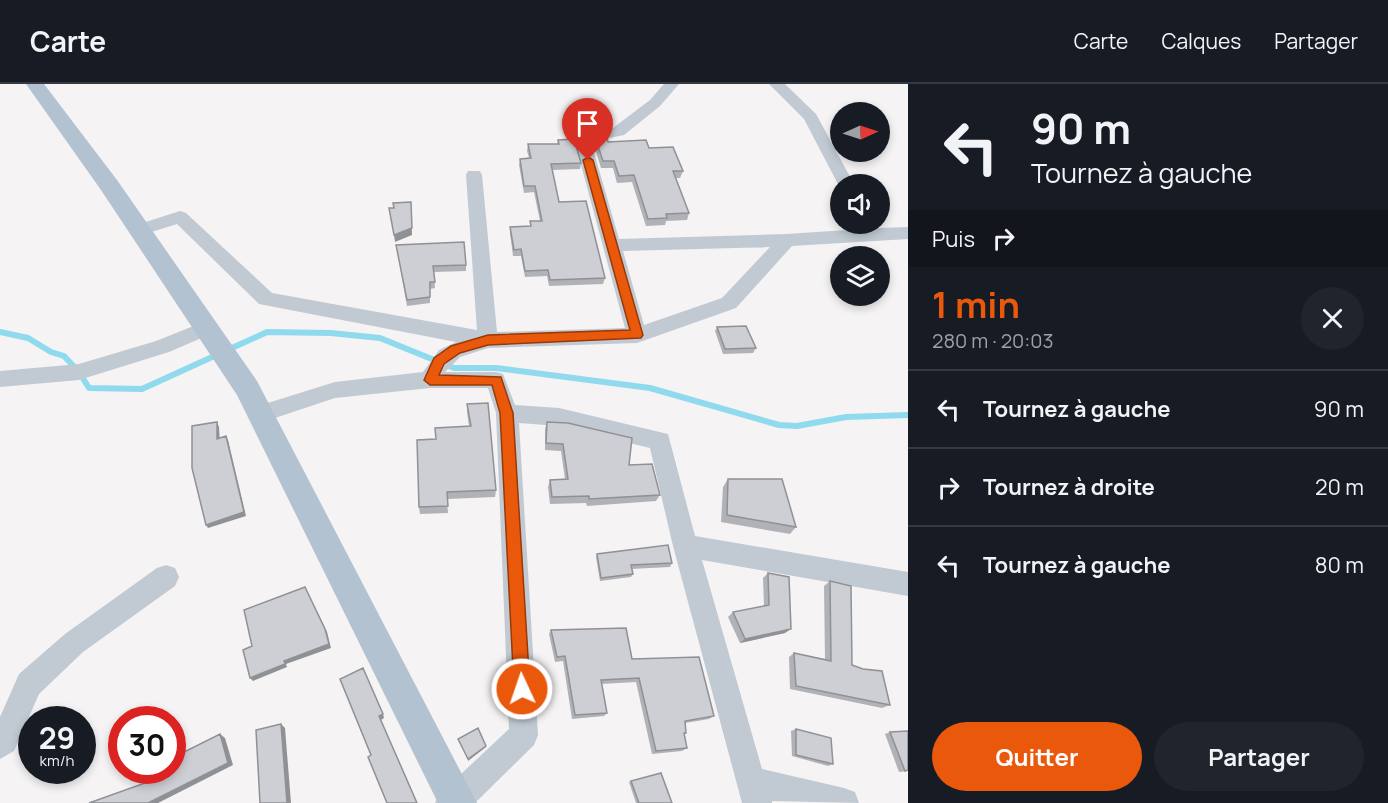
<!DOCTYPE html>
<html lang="fr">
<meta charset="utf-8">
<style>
:root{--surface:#171b24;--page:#20242c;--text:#f1f3f6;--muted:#9ea1a6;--line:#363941;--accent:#ea580c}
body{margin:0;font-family:Manrope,sans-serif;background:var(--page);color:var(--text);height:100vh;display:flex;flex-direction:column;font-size:22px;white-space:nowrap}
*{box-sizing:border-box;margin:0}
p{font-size:20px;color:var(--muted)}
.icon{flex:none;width:33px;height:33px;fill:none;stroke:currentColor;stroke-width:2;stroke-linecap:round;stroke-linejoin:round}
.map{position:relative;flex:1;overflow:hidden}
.side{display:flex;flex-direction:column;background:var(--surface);width:480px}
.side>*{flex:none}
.hud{background:#171b24;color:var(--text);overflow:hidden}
.needle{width:39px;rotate:87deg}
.fabs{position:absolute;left:830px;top:18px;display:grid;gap:12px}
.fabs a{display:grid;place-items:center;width:60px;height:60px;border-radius:50%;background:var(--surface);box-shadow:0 3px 9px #0003;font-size:30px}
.speed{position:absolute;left:18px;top:622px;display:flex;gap:12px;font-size:30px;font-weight:700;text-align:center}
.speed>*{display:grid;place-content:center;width:78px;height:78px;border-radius:50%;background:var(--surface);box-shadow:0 3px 9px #0003;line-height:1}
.speed small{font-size:15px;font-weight:400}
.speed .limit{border:9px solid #d22;background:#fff;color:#111}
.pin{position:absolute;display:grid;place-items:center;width:51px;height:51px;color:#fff;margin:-62px -26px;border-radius:50% 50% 50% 0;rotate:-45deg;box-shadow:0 0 6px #0007}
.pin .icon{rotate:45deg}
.me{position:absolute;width:66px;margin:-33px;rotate:357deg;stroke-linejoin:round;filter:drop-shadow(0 0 4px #0008)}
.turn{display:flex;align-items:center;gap:21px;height:126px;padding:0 24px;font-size:27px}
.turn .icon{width:78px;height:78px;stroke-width:2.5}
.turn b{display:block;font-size:42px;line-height:51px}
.then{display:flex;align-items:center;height:57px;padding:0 24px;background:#0003;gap:12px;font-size:22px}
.round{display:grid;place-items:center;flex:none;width:63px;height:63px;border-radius:32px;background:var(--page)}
.headline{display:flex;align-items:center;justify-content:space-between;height:102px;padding:0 24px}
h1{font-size:36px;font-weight:700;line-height:45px;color:var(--accent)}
.button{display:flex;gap:12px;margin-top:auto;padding:12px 24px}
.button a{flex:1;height:69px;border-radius:36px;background:var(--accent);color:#fff;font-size:24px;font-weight:700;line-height:69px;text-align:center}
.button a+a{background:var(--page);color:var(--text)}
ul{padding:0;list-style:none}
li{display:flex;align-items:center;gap:18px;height:78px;padding:0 24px;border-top:2px solid var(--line)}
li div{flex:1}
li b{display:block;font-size:22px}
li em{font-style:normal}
header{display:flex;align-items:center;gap:36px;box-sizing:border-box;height:84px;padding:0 30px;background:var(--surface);border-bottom:2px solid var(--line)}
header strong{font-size:28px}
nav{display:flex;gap:33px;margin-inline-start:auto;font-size:21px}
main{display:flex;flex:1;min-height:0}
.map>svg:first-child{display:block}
</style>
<header>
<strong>Carte</strong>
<nav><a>Carte</a><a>Calques</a><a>Partager</a></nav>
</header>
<main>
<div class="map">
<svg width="908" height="719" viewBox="0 0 908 719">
<rect width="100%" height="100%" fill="#f5f3f3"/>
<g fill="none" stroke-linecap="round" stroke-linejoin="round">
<path stroke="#90daee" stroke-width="6" d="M0,248l28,6 23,14 13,4 15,16 10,16 53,1 125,-57 64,1 49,5 74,30h42l154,20 129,37 18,1 49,-9 62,-2"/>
<path fill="#c1cad2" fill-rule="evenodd" d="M664,0h15l-19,22 -36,29 -33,7 28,97 168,-5 75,-5 -3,-5h18l2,4 29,-1v12l-116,7 -56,62 -99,35 -149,5 -28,9 -15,15h51l7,2 12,31 44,3 109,26 27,102 213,36v24l-206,-36 60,209 82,19 11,4 4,11 -87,-2v2h-30l-69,-257 -23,-98 -91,-22 -40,-3 19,312 -4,10 -59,58h-40l4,-11 6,-3 64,-60 -13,-316 -8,-25h-58l-95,10 -75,25 -8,-3 -3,-6 3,-6 83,-26 88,-10 16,-22 17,-8 -197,-38 -82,-80 -38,12 -6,-2 -3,-4 3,-4 47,-15 6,2 86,80 205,37 -11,-155 2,-4h12l2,4 15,157 128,-4 -51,-189 2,-3 37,-8 37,-28zM770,163l-48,51 -78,27 -21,-74z
M769,0h16l31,30 38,70h-14v4l-36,-69z
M206,237l7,2 3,5 -3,5 -44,19 -90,28 -79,7v-16l79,-7 77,-23z
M166,481l9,3 4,9 -4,9 -92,66 -44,42 -25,57 -14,8v-42l19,-43 46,-40 92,-66z"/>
<path fill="#b3c2d1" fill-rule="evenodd" d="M26,0h18l73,96 140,201 220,422h-39l-201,-408 -136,-205z"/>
</g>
<path fill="#b0b2b7" d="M595,53l13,5 41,6 34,23 -3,7h-4l13,35 -2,7 -21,1 -1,4 -19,1 -14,-44 -15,1 -4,-15h-12l-7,-23z
M558,56l23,23 -1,6 -28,1 7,32 46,76 -2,6 -54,2 -2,-10 -22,1 -4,-21h-8l-3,-23v-6l20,-1v-5h10l-6,-29 -10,1 -5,-28 1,-6 9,-1 -2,-7 1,-7h29z
M396,161l70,20v6l-32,1 1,16 -5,1v14l-23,3z
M717,243l39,21 -3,5 -30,1 -8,-23z
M467,320l29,86 -1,7 -48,2 1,14 -28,1 -1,-7 50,-81 -2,-14z
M547,338l82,43 31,30 -4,6 -69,5 -1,-3 -36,1 -2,-17 2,-7 15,-1 -4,-28 -16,-1v-21z
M728,395l68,48 -6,7 -69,-12 2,-35z
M597,470l75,9 -2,4 -39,2 2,5 -2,3 -31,4 -4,-24z
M768,489l17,60 -45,10 -12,-26 5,-5 31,-6 -1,-28z
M830,497l22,84 38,40 -8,3 -92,-19 -1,-32 5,-4 31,6 -1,-73z
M551,546l81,29 82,57 -5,3 -24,4 1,10 -2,2 3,13 -5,3 -30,3 -16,-72 -35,2 6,29 -3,3 -32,3 -9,-58 -8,1 -6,-28z
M796,645l37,35 -5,2 -36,-10 -1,-25z
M908,647v40l-9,1 -14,-38 5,-2z
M631,697l41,22h-36l-7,-21z"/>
<path fill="#909195" d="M411,118l1,33 -17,7 -1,-7z
M217,338l2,5 1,16 -3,-4z
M226,352l2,4 18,76 -38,12 -2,-3z
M305,503l22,45 4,16 -45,16 1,3 -34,14 -3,-3 34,-17z
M791,545l-6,4 -45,10 5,-4z
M383,630l1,4 -3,2 -2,-4z
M281,640l4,4 6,75h-4z
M220,650l5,4 8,27 -75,38h-10z
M486,662v1l-18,14v-2z"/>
<path fill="#cdcfd5" stroke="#909195" stroke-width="1.5" d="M595,53h12l1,5 38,-2 3,8 24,-1 10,24h-10l16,42 -23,1 1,4 -19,1 -14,-44 -15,1 -5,-15h-11z
M574,55l7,24 -30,1 8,38 27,-1 19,77 -55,2 -2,-10 -23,1 -4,-22 -7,1 -4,-23 21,-1 -1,-5h12l-7,-35h-11l-4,-27 11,-1 -3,-14h31l-1,-4z
M411,118l1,26 -18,7 -5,-27h5l-1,-5z
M464,158l2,23 -33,1 2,16h-5v15l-23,3 -11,-55z
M746,242l10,22 -31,1 -8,-22z
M488,319l8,87 -49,2 1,14 -29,1 -2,-67 19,-1 -1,-11 36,-2 -4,-22z
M217,338v17l9,-3 18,76 -38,13 -14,-57v-42z
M547,338l21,1 64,15 -3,27 23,-1 8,31 -71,4v-3l-37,1 -2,-17 18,-1 -5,-35 -17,-1z
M728,395h54l14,48 -69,-12z
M668,461l4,18 -41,2 2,9 -32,4 -4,-24z
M768,489l21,4 2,52 -46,10 -12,-27 36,-7z
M830,497l21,5 1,79 11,4 19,2 8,34 -94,-19 -2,-33 37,8z
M305,503l20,42 4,15 -45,17 1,3 -35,14 -7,-28 9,-4 -8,-36z
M626,544l6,31 67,-2 15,59 -29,5 1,12h-2l3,15 -31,3 -17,-73 -38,2 6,33 -32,2 -10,-59 -8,1 -6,-27z
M363,584l20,46 -4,2 38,87h-30l-19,-46 3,-2 -31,-76z
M281,640l6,79h-27l-4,-73z
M478,644l8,18 -18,13 -10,-20z
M796,645l35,9 2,26 -37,-9z
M908,647v39l-3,1 -15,-39z
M220,650l8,29 -80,40h-59l56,-20 -2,-11 2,-1h27v-13z
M661,689l11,30h-33l-8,-22z"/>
<path fill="#ea580c" stroke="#983908" stroke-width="1.5" d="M588,73l5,3 50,175 -2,3 -153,7 -28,8 -16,11 -5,11 62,2 12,36 17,276 -2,6 -6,2 -6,-2 -2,-6 -14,-276 -8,-28h-62l-6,-5 10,-22 17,-12 37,-11 142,-5 -47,-170z"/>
</svg>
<div class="fabs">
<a><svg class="needle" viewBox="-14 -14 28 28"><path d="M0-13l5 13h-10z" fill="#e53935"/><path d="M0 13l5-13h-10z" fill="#9ea1a6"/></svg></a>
<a><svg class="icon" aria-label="sound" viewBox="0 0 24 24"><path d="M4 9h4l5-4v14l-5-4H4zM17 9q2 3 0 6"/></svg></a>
<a><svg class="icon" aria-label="layers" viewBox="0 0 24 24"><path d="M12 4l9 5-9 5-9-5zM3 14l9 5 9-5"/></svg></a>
</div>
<div class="speed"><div>29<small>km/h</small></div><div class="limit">30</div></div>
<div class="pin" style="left:588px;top:76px;background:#d93025"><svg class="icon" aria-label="arrive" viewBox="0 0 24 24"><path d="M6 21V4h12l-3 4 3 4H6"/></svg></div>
<svg class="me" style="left:522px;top:605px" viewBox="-20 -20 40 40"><circle r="17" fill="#ea580c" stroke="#fff" stroke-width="3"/><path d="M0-11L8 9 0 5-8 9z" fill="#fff"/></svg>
</div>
<section class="side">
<div class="hud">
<div class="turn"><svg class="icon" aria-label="left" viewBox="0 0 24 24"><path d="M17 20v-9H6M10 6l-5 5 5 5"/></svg><div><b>90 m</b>Tournez à gauche</div></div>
<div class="then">Puis<svg class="icon" aria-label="right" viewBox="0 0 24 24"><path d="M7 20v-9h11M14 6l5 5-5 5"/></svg></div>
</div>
<div class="headline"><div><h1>1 min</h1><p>280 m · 20:03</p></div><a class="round"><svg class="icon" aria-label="close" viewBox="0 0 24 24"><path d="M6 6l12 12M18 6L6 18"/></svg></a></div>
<ul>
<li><svg class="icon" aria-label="left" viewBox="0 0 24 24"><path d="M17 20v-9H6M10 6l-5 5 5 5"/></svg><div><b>Tournez à gauche</b></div><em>90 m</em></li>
<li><svg class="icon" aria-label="right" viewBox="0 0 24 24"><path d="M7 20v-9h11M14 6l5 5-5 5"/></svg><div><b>Tournez à droite</b></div><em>20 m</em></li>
<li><svg class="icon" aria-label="left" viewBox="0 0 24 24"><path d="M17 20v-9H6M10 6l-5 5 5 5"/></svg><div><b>Tournez à gauche</b></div><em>80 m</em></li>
</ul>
<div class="button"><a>Quitter</a><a>Partager</a></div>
</section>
</main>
